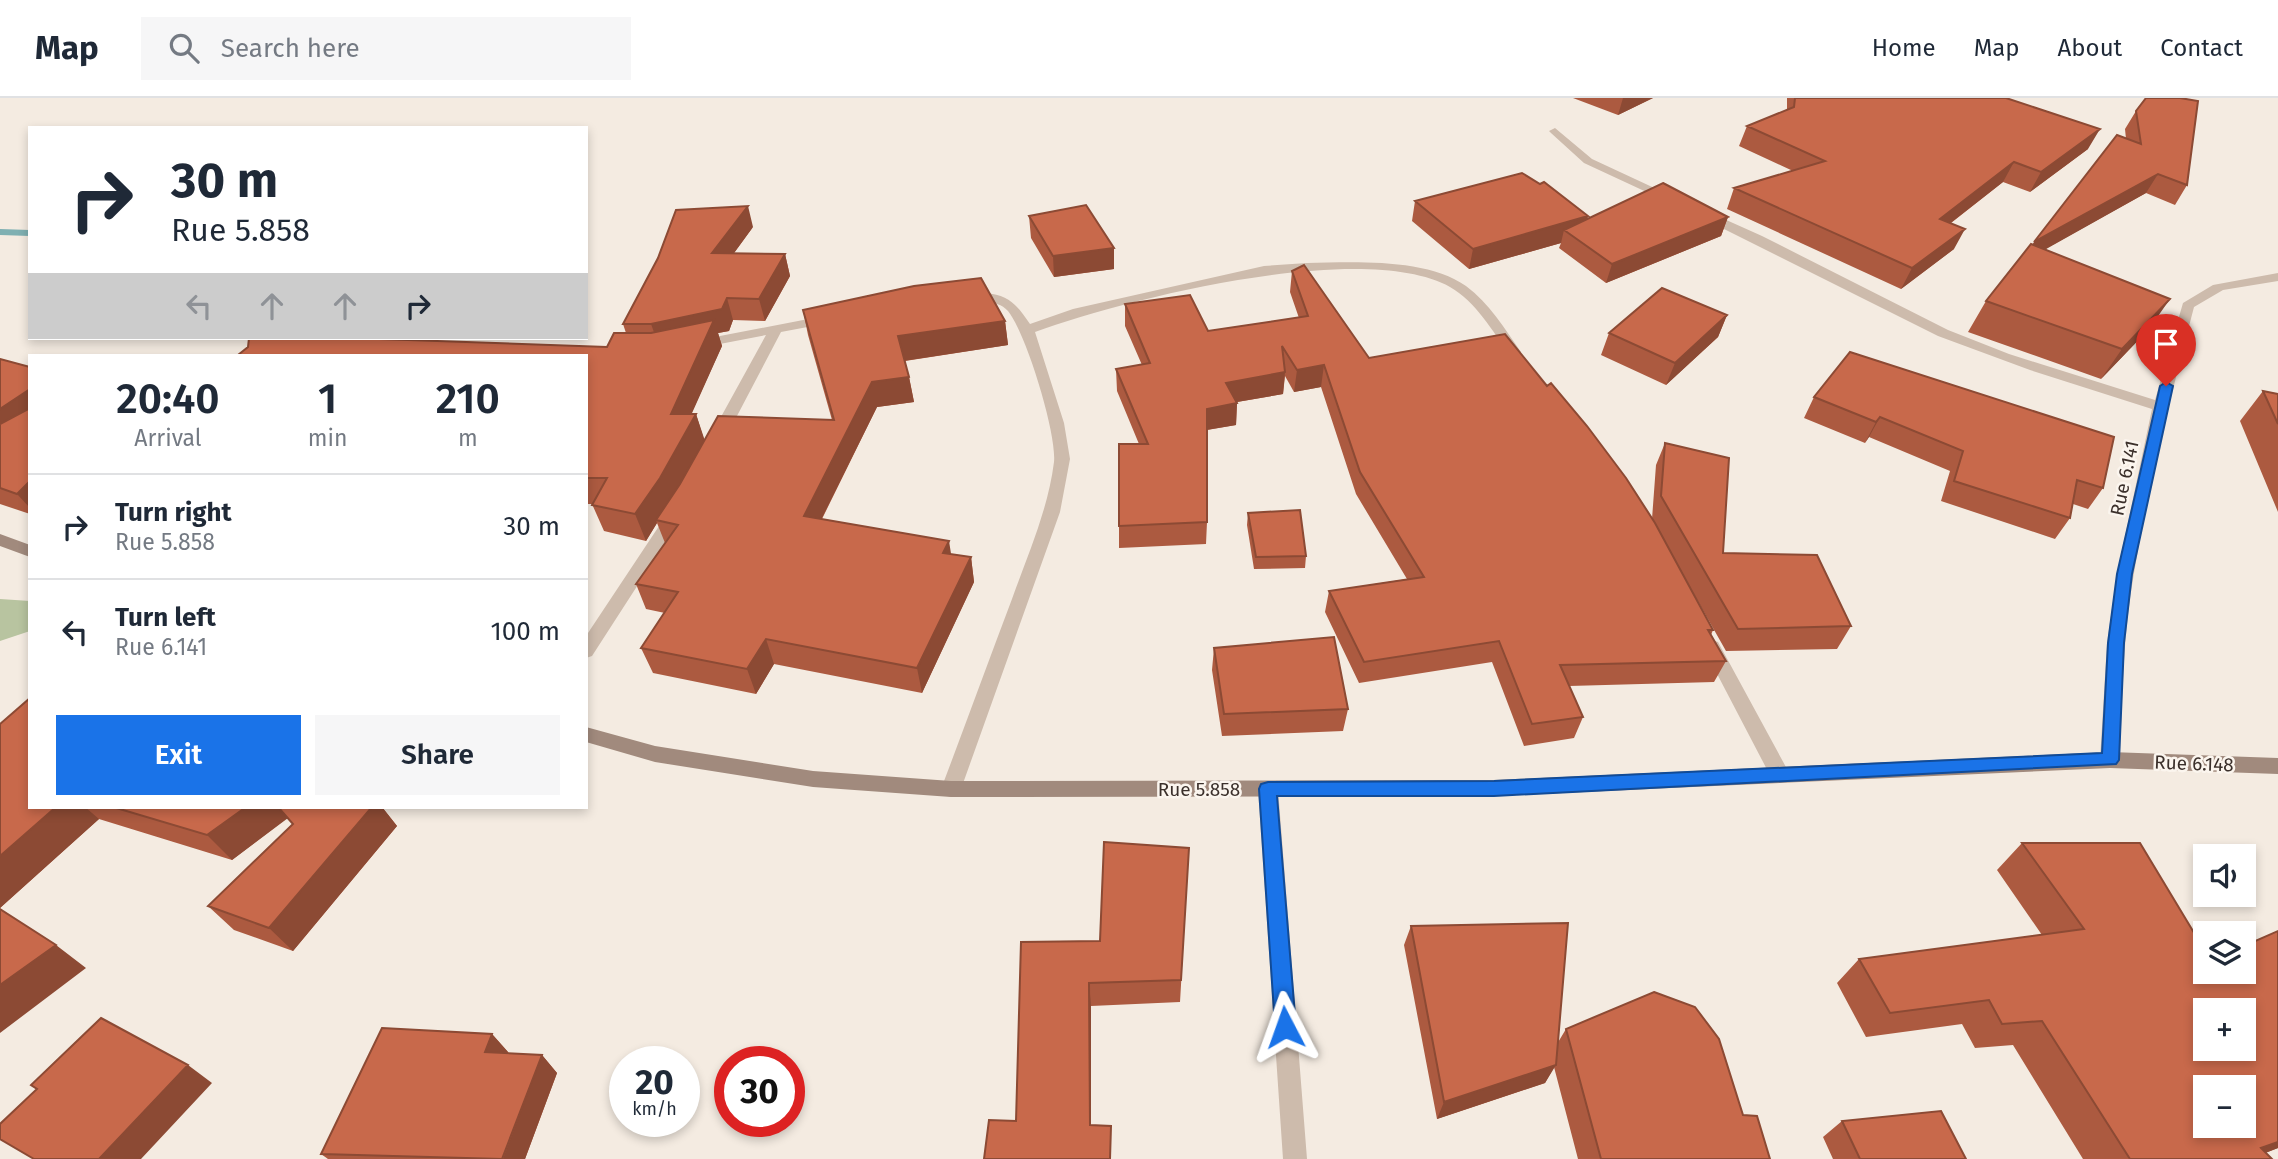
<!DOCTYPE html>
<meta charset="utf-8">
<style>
:root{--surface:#fff;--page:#f6f6f7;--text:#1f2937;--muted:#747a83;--line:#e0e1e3;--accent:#1a73e8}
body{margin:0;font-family:"Fira Sans",sans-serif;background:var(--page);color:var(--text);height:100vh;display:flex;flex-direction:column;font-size:26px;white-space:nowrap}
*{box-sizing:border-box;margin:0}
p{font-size:23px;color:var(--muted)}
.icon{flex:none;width:38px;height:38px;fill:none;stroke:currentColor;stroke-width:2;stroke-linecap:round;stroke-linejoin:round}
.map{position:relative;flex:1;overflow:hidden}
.side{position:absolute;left:28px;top:256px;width:560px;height:455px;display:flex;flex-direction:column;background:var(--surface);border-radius:0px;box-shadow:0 4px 10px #0003}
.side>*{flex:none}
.banner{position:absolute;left:28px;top:28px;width:560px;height:214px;border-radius:0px;box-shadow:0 4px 10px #0003;background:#fff;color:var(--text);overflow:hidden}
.fabs{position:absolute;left:2193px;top:746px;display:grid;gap:14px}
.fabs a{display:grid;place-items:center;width:63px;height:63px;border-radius:0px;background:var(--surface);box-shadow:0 4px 10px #0003;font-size:35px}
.speed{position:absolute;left:609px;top:948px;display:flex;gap:14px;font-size:35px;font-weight:700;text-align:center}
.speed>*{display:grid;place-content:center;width:91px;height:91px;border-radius:50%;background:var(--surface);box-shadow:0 4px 10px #0003;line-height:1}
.speed small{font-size:18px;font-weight:400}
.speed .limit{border:10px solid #d22;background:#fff;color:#111}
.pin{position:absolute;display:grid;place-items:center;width:60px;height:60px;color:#fff;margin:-72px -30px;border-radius:50% 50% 50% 0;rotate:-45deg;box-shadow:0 0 7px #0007}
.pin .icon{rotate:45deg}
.me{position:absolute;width:77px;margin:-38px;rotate:356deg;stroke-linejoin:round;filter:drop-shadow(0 0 5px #0008)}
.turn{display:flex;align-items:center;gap:24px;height:147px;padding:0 28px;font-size:32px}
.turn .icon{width:91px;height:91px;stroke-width:2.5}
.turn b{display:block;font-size:49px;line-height:60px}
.lanes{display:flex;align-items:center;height:66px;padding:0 28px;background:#0003;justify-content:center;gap:35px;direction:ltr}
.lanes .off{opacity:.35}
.eta{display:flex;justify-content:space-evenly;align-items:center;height:119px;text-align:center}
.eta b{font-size:42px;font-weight:600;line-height:49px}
.action{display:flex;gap:14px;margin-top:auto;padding:14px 28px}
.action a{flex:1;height:80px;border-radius:0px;background:var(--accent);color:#fff;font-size:28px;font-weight:600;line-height:80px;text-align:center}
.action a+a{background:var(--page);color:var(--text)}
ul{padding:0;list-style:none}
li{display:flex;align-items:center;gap:21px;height:105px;padding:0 28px;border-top:2px solid var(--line)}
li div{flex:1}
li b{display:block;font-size:26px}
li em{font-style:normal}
header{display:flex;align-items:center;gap:42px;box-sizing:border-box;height:98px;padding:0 35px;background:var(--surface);border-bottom:2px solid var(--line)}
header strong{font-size:33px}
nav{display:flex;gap:38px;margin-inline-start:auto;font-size:24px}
.search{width:490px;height:63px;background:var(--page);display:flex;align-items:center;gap:18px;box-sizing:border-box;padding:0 24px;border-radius:0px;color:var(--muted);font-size:26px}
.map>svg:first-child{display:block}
</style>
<header>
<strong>Map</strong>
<div class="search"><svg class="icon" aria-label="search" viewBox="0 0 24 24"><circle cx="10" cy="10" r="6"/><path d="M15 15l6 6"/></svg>Search here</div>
<nav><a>Home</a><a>Map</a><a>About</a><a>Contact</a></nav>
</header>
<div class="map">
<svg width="2278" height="1061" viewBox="0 0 2278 1061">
<rect width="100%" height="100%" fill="#f4ebe1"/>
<path fill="#b8c4a0" d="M0,501l30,2v30l-30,10z"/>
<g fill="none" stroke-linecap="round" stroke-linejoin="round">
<path fill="#7fb0b2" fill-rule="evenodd" d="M0,131l30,1v6l-30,-1z"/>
<path fill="#cdbbac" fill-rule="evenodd" d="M1555,30l37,31 86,40 -10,3 -84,-39 -33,-30 -2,-2z
M1704,112l58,26 186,94 61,24 146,46 28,-97 30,-18 65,-12v8l-55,9 -29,17c-23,88 -45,177 -60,266 -11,62 -12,125 -14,187l-3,5 -7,3 -7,-3 -3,-5 7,-117 10,-69 35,-165 -122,-39 -92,-34 -238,-119v-6z
M1307,165c47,-1 120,-5 159,23 23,17 39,43 55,66l-7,4 -5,-1c-16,-24 -33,-53 -59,-68 -86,-48 -325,12 -415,45l29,91 6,36 -10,53 -99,277 -3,6 -7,2 -7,-2 -3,-6c24,-63 47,-127 71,-190 16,-45 36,-89 42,-137 3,-28 -28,-129 -46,-151 -12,-14 -32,-5 -44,-15 7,-5 13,-4 22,-3 23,2 32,13 44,31l43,-15 191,-43z
M829,217l5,1v6l-53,10 -54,103 -8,5 -5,-2 -3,-3 55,-100 -67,13 -5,-1v-6z
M368,240h61l8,4 -7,4 -55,-4z
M675,412l8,5 -91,141 -6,2v-22l83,-125z
M1712,542l6,2 69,127 3,6 -3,6 -7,2 -7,-2 -70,-134 3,-5z
M1268,683l7,2 3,6 29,370h-24l-25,-370 3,-6z"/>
<path fill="#a18a7d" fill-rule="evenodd" d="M0,436l30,11v12l-30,-11z
M586,629l69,19 158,25 138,10 543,-1 616,-28 168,6v16l-168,-6 -616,28 -543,1 -138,-10 -158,-25 -69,-20z"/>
</g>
<path fill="#ac5a40" d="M1573,0h80l-35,17z
M1787,0h219l82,51 -58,43 -27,-10 -52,41 3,26 -53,40 -174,-80 7,-21 59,-17 -54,-25 8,-20 40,-16z
M2136,13l51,74 -12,20 -29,-12 -101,56 104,80 -48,50 -133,-47 18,-31 47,-57 93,-105 -1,-10z
M1415,103l173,15 -1,3 141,-2 -7,19 -115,47 -47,-35 2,-5 -92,26 -57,-48z
M1029,118l85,32v21l-60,8 -23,-39z
M753,129l-19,26 51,1 5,22 -25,45 -32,-1 -4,11 -11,2 4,13 -31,68h5l8,26 128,-20 -24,-85 -5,-25 202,11 3,24 -103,16 4,16 5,25 -37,5 -55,112 129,35 20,3 3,25 -52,111 -148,-29 -18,30 -103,-21 -12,-25 24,-35 -19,-4 -10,-25 29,-41 -8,-20 -11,18 -42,-10 -12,-27h-6v-149l-338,-8 118,-8 241,8 19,-14 -3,-9z
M1292,173l77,87 283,161 4,-54 9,-22 58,110 128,73 -14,23 -111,2 -52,-92 39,71 -2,5 15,26 -12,21 -145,4 14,31 -9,21 -50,8 -32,-84 -133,21 -34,-71 4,-21 78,-12 -51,-85 -35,-107 -27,5 -9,-16 -2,18 -46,8 -1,23 -29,5v92l-1,22 -87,4v-104h20l-22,-53 -1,-22 26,-4 -17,-39v-22l83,27 91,-13 -9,-26z
M1727,217l-9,22 -52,48 -65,-30 8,-22z
M1850,254l253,136 -15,21 -15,-5 -3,14 -15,21 -114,-38 9,-30 -81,-34 -4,6 -61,-25 10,-21z
M0,261l30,8v147l-30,-10z
M2263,293l15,3v118l-38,-91z
M1248,415l58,43 -1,12 -51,1 -7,-44z
M1214,550l134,61 -5,22 -121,5 -10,-66z
M0,626l30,83h352l15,19 -104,125 -59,-21 -26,-24 85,-82 -6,-6 -55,42 -133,-41 -99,89z
M2022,745l256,305 -13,5 7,6h-189l-70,-114 -38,3 -13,-24 -96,13 -29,-54 22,-24 183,-24 -45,-65z
M1189,750l-9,154 -89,4v119l20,21 -95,-25 84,-180z
M1411,828l146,118 9,-15 177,86 27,44h-192l-24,-92 -9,16 -108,36 -33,-174z
M492,936l16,18v1l34,2 15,18 -32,86h-197l-7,-5z
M1842,1023l124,38h-133l-10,-22z"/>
<path fill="#8c4a34" d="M1623,0h30l-35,17z
M2100,31l-12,20 -58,43 11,-20z
M2014,64l-11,20 -73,57 10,-20z
M2158,76l-12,19 -123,69 11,-20z
M748,108l5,21 -35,48 -6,-22z
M1588,118l-6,20 -18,-6 -3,13 -92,26 4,-20z
M1728,119l-7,19 -115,47 6,-19z
M1965,131l-11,20 -53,40 11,-21z
M1114,150v21l-60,8 -1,-21z
M785,156l5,22 -25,45 -6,-22z
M727,200l6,22 -4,11 -11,2 4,13 -42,94 -9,-26 -12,-68 -8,-22z
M2170,201l-21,30 -48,50 21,-30z
M1727,217l-9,22 -52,48 9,-22z
M1005,223l3,24 -105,16 -5,-25z
M1324,267l-3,22 -27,5 3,-22z
M1285,274l-2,22 -58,10 1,-21z
M909,279l5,25 -37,5 -67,135 -6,-26 68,-134z
M30,291v34l-30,7v-21z
M1237,305l-1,22 -30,5 1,-21z
M696,316l9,27 -35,64 -14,15 1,3 -11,18 -11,-27z
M1880,319l-11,20 -4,6 11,-21z
M30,383v27l-13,-14z
M949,443l4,25 -10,-13z
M971,459l3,25 -52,111 -5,-25z
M766,541l8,25 -18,30 -9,-25z
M56,709h29l14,12 -99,89v-52z
M246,709h32l10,11 -56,42 -25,-25z
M372,709h10l15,19 -104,125 -24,-23z
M56,847l30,23 -86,65v-48z
M1089,885l2,23v139l-1,-20z
M492,936l16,18 -7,18 -16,-18z
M542,957l15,18 -32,86h-22z
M188,967l24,18 -71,76h-42z
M1556,967l-11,18 -108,36 7,-17z
M1111,1028v33h-1z
M2278,1044v6l-28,11 11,-11z"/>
<path fill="#c8694b" stroke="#8c4a34" stroke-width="2" fill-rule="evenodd" d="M1795,0h211l94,31 -59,43 -27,-10 -74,57 25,10 -53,39 -178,-80 91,-27 -78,-35 47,-19z
M2146,0h34l18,3 -11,84 -29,-11 -124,68 83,-107 24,9 -5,-33z
M1522,75l18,11 4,-2 44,34 -115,33 -58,-48z
M1663,85l65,34 -116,47 -48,-34z
M1086,107l28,43 -61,8 -24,-40z
M748,108l-36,47 73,1 -26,45 -32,-1 -5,11 -71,15h-28l35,-66 18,-48z
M2031,146l139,55 -48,50 -136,-48z
M1304,167l65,93 136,-24 42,52 4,-3 36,43 39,52 29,45 58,107h-5l18,31 -166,4 23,52 -51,7 -33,-83 -135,21 -35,-71 95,-14 -64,-105 -36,-107 -27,5 -15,-24 3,26 -59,11 11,20 -30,6v113l-88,4v-82h29l-32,-75 34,-6 -25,-59 65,-9 18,36 100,-15 -16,-45z
M981,180l24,43 -107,15 11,41 -37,5 -68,134 145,25 -6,12 28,4 -54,111 -151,-29 -19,30 -106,-21 37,-56 -42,-8 42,-59 -22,-5 24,-36 38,-68 116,4 -31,-110 111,-24z
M1662,190l65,27 -52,48 -66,-30z
M714,222l-43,94h25l-36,64 -25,36 -43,-9 15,-27h-21v-123h-348l10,-8 1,-9h101l257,9 7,-14h37z
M1850,254l264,85 -11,51 -26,-8 -7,38 -116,-37 9,-30 -83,-34 -4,5 -62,-25z
M0,261l30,8v22l-30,20z
M2263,293l15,3v30z
M30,310v73l-13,13 -17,-6v-64z
M1665,345l64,15 -6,95 94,2 34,71 -113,3 -77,-133z
M1300,412l6,46 -50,1 -8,-44z
M1334,539l14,72 -124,5 -10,-66z
M30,600v109h26l-56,49v-132z
M113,709h133l-39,28z
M278,709h94l-103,121 -61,-22 85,-82z
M1104,744l85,6 -8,132 -92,3 1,142 21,1 -1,33h-126l5,-39 27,1 5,-179 79,-1z
M2022,745h118l65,108v20h39v-25l34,-15v211l-17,6 11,11h-142l-88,-138 -40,3 -13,-24 -99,13 -31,-54 225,-30zM2205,912h39v38h-39zM2205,989h39v38h-39z
M0,811l56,36 -56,40z
M1568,825l-12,142 -112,37 -33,-176z
M1654,894l41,15 24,32 24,76 14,1 13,43h-169l-35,-130z
M101,920l87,47 -89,94h-65l-34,-20v-15l37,-35 -6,-4z
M382,930l110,6 -7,18 57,3 -40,104 -181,-5z
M1941,1013l25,48h-106l-18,-38z"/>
<path fill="#1a73e8" stroke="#114b97" stroke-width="2" d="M2166,284l7,4 -41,188 -8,69 -5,117 -3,4 -622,32h-217l19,231 -3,7 -8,2 -7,-2 -3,-7 -16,-238 2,-5 7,-2 226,-1 608,-28 6,-110 9,-69 43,-188z"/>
<g text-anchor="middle" stroke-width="5" stroke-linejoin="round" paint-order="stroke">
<g font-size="19" fill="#3b302b" stroke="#fbf5ee">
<text transform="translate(2124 380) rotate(-78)" y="7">Rue 6.141</text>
<text transform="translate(2194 665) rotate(2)" y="7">Rue 6.148</text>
<text x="1199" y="698">Rue 5.858</text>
</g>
</g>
</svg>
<div class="fabs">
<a><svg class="icon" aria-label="sound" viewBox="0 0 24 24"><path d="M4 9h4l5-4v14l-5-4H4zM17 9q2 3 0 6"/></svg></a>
<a><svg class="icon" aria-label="layers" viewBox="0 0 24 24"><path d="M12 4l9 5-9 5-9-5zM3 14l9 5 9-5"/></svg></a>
<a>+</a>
<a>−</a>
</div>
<div class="speed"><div>20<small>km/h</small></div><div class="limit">30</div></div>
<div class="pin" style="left:2166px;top:288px;background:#d93025"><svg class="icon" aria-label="arrive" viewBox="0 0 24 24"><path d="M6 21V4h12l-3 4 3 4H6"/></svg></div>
<svg class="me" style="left:1285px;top:929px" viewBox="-20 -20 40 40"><path d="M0-17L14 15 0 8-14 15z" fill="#1a73e8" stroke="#fff" stroke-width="4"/></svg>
<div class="banner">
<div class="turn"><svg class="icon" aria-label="right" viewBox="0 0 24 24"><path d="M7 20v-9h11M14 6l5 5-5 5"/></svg><div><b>30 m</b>Rue 5.858</div></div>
<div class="lanes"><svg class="icon off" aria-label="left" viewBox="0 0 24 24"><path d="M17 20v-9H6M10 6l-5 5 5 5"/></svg><svg class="icon off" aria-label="ahead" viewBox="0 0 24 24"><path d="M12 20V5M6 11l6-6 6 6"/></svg><svg class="icon off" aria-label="ahead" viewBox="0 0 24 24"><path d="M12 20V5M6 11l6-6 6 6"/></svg><svg class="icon" aria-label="right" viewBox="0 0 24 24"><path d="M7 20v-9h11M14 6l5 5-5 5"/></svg></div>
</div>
<section class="side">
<div class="eta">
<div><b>20:40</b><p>Arrival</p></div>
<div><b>1</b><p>min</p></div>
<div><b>210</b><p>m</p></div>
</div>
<ul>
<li><svg class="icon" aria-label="right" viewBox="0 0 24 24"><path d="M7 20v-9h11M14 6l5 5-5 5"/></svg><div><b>Turn right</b><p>Rue 5.858</p></div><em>30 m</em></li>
<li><svg class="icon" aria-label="left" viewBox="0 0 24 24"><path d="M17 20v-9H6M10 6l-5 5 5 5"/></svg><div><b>Turn left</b><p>Rue 6.141</p></div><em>100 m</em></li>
</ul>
<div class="action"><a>Exit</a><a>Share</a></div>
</section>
</div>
